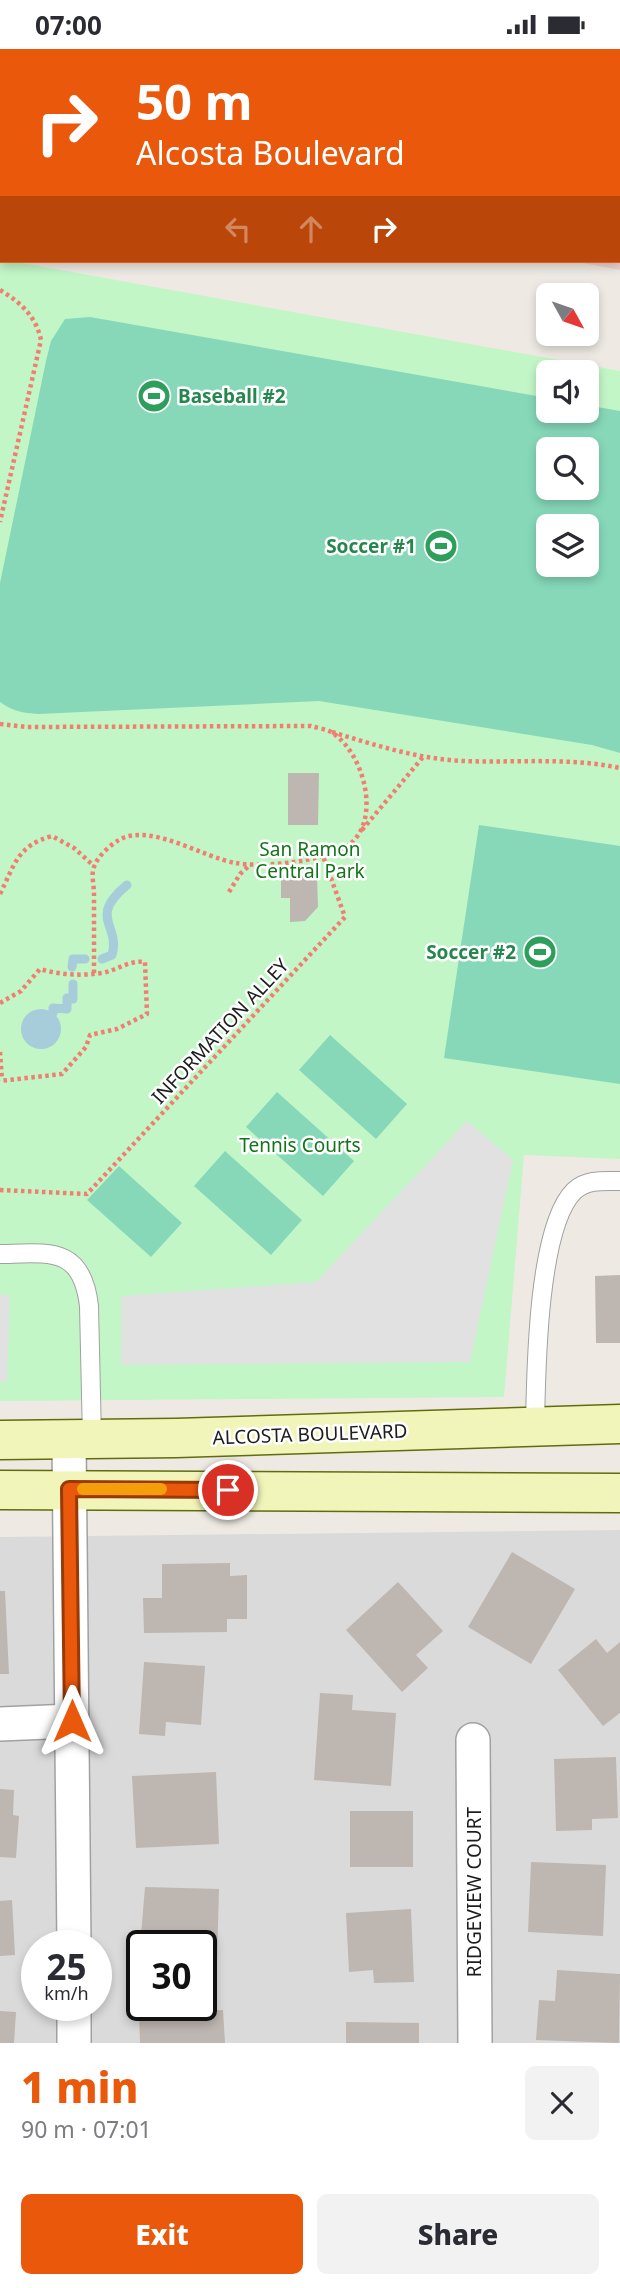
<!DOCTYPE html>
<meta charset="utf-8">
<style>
:root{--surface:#fff;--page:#f2f2f3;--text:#2b2b33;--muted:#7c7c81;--accent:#ea580c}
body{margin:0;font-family:"Noto Sans",sans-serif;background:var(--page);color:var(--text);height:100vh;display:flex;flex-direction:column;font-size:26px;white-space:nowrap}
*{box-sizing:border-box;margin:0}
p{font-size:23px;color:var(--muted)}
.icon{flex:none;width:38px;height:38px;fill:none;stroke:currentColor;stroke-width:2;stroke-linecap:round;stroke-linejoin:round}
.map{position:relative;height:1994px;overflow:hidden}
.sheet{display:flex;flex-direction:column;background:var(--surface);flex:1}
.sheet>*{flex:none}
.hud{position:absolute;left:0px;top:0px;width:621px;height:214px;box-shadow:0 4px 10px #0003;background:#ea580c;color:#fff;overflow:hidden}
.needle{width:46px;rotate:130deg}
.buttons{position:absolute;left:536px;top:234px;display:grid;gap:14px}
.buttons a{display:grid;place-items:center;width:63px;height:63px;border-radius:10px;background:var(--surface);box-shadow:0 4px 10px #0003;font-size:35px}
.speed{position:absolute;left:21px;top:1881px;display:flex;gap:14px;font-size:35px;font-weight:700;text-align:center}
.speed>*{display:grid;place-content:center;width:91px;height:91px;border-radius:50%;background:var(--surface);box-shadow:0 4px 10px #0003;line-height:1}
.speed small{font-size:18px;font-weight:400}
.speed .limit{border:4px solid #111;border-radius:10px;background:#fff;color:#111}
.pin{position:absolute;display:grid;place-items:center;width:60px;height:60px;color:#fff;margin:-30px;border:4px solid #fff;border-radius:50%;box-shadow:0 2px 7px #0007}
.me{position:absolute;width:77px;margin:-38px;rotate:0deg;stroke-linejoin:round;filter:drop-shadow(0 0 5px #0008)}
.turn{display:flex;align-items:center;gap:24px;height:147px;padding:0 21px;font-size:32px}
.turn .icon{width:91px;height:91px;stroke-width:2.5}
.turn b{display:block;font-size:49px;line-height:60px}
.lanes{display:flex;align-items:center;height:66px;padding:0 21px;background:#0003;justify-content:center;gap:35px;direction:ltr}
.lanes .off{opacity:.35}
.round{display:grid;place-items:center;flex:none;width:74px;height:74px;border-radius:10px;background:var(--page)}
.overview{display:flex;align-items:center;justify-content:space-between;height:119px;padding:0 21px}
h1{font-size:42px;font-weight:800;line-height:52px;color:var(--accent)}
.action{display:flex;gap:14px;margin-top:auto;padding:14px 21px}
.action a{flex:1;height:80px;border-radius:10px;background:var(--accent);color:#fff;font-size:28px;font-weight:800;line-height:80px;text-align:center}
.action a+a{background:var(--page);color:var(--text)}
.status{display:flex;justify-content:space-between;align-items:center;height:49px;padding:0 35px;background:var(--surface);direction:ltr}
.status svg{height:19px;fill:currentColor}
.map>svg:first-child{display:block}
</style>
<div class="status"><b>07:00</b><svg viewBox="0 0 49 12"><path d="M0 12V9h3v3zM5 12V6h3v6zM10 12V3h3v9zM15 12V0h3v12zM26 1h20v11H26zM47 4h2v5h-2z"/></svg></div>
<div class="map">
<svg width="620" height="1994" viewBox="0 0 620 1994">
<rect width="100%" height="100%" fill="#eeeae3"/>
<path fill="#dbdada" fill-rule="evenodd" d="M620,1481v513h-620v-506zM37,1897h59v59h-59zM142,1897h59v59h-59z"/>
<path fill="#eed4d3" d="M0,0h620v221l-48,-9h48v-210h-618v88z"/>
<path fill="#c2f6c7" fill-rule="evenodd" d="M0,210l620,112v788l-96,-4 -20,242 -504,4zM548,324h38v38h-38zM548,401h38v38h-38zM548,478h38v38h-38z"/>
<path fill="#86d8b9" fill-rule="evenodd" d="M90,268l458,81v13h38v-6l34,6v342l-28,-8 -273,-44 -281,13c-15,-1 -26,-3 -38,-12v-119l46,-222 5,-20 14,-22zM548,401h38v38h-38zM548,478h38v38h-38z
M479,776l141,21v238l-176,-26z
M330,986l77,69 -31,35 -77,-69z
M277,1043l77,69 -31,35 -77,-69z
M225,1102l77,69 -31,35 -77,-69z
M119,1117l63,57 -31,34 -64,-57z"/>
<path fill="#e1e1e1" d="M467,1072l46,39 -43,202 -349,3v-69l195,-14z
M0,1246h10l-3,87h-7z"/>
<path fill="#a6cdd9" d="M21 980a20 20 0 1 1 40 0a20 20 0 1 1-40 0Z"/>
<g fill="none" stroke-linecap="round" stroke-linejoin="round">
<path stroke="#a6cdd9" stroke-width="9" d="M102,910l10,-4c9,-30 -25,-37 15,-70
M72,918l1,-8h12
M53,964v-5l14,1v-11l6,1v-15"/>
</g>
<path fill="#beb6b0" d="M288,724h31l-1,52h-30z
M281,827h36l1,31 -13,14 -15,1v-24h-9z
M620,1226v68h-24l-1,-67z
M512,1503l63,37 -44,75 -63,-37z
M230,1514v13l17,-1v44h-20v13l-83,1 -1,-35h19v-34z
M398,1533l45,49 -27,24 12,13 -26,24 -56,-62z
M0,1542h5l4,83h-9z
M596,1590l11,14 13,-11v71l-17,13 -45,-56z
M144,1613l61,4 -4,59 -35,-3 -1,14 -26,-2z
M320,1644l33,2 -1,15 44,3 -5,73 -77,-6z
M616,1708l2,61 -26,1v11l-36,1 -2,-72z
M216,1723l3,72 -83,4 -4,-72z
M0,1740l14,1 -1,25 6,1 -3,42 -16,-1z
M350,1762h63v56h-63z
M531,1813l75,3 -3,71 -75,-4z
M145,1838l74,2 -2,72h-16v-15h-59v13h-3z
M12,1851l3,55 -15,1v-55z
M411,1860l3,73 -40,1 -1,-13 -24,2 -3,-59z
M557,1921l63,4 -1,69 -83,-3 3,-40 16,1z
M223,1961l2,33h-85l-1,-30z
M0,1962l16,1 -2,31h-14z
M346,1973l73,1v20h-73z"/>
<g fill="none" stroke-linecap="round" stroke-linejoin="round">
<defs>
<path id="lane" d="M456,2v-2
M539,2l1,-2
M0,1205c50,-1 82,-8 89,52l3,133
M535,1378c1,-52 2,-199 39,-236 13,-12 30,-10 46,-10"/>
<path id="street" d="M69,1390l5,507
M0,1675l72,-3
M473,1691l2,303
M74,1956v38"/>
<path id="secondary" d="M0,1391l176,-2 444,-14
M0,1441l620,3"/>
</defs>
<use href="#lane" stroke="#a1a1a1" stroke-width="20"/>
<use href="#street" stroke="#a1a1a1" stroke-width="36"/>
<use href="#secondary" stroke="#626c0b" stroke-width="41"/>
<path stroke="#f17f71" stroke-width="4.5" stroke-dasharray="3.5 3.5" stroke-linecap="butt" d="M32,2l1,-2
M0,99h2
M0,241c20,12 36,26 41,50l-41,182
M0,675l27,3 284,-1c6,2 15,3 20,6 32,19 51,86 19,112 -6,5 -18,8 -25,11 -21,8 -67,12 -89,8 -32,-5 -86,-41 -117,-23 -9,5 -22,17 -25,27 -3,7 0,19 0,26 0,27 0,53 0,80
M332,683c43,13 86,27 131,29 53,2 105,-4 157,7
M362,781l61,-73
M229,843l11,-18 10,-9
M0,845c15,-30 17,-48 52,-58l22,12 20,18
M0,954l21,-12 19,-22c20,6 41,7 62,4 16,-3 27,-13 43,-11l2,52 -30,15 -27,6 -4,12 -24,27 -62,7
M0,1003l2,28
M0,1141l87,4 258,-277 -22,-61"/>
<use href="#lane" stroke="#fff" stroke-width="18"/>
<use href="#street" stroke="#fff" stroke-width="33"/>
<use href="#secondary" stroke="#f2f5ba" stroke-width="38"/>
</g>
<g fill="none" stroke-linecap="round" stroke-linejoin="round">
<defs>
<path id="route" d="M72,1672l-3,-232 159,1"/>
</defs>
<use href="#route" stroke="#983908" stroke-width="18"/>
<use href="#route" stroke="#ea580c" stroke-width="12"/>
<path stroke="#f59e0b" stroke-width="12" d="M83,1440h78"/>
</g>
<defs>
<symbol id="stadium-disc" viewBox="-11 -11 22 22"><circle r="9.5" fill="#2e9e5b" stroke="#fff"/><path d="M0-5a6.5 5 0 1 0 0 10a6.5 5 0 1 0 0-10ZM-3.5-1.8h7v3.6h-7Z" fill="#fff"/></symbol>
</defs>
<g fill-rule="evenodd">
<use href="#stadium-disc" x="135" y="328" width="38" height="38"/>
<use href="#stadium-disc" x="422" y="478" width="38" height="38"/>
<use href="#stadium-disc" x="521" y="884" width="38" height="38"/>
</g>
<g text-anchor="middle" stroke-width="5" stroke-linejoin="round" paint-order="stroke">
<g font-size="19" font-weight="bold" fill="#27864d" stroke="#fff" text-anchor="end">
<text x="178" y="354" text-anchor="start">Baseball #2</text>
<text x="416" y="504">Soccer #1</text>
<text x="516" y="910">Soccer #2</text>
</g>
<g font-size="19" fill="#12741b" stroke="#fff">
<text x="310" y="807">San Ramon<tspan x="310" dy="22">Central Park</tspan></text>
<text x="300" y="1103">Tennis Courts</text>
</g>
<g font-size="19" fill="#1d1d1d" stroke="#fff">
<text transform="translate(220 982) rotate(-47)" y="7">INFORMATION ALLEY</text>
<text transform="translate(310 1385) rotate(-2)" y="7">ALCOSTA BOULEVARD</text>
<text transform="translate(474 1843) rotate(-90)" y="7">RIDGEVIEW COURT</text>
</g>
</g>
</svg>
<div class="buttons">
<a><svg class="needle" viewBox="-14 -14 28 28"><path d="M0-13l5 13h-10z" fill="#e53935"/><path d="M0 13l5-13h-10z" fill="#7c7c81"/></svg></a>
<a><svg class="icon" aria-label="sound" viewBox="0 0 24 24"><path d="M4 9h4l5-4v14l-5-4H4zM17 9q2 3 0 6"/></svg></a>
<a><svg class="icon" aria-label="search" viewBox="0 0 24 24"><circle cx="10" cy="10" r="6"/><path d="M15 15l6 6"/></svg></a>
<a><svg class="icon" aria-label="layers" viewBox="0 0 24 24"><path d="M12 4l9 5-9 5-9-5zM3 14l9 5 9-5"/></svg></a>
</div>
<div class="speed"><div>25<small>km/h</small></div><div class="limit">30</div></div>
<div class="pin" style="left:228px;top:1441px;background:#d93025"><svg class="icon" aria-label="arrive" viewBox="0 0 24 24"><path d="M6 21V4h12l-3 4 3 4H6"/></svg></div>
<svg class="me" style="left:72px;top:1672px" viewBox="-20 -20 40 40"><path d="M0-17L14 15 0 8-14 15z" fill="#ea580c" stroke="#fff" stroke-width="4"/></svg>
<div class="hud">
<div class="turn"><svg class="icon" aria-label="right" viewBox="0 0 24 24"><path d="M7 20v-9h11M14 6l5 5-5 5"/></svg><div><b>50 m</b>Alcosta Boulevard</div></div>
<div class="lanes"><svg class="icon off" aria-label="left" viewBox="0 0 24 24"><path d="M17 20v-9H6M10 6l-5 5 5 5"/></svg><svg class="icon off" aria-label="ahead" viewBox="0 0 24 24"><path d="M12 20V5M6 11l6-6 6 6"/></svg><svg class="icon" aria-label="right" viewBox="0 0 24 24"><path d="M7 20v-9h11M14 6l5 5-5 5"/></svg></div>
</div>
</div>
<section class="sheet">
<div class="overview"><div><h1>1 min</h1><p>90 m · 07:01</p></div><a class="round"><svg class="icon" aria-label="close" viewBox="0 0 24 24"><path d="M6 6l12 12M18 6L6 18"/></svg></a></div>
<div class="action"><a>Exit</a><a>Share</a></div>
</section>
